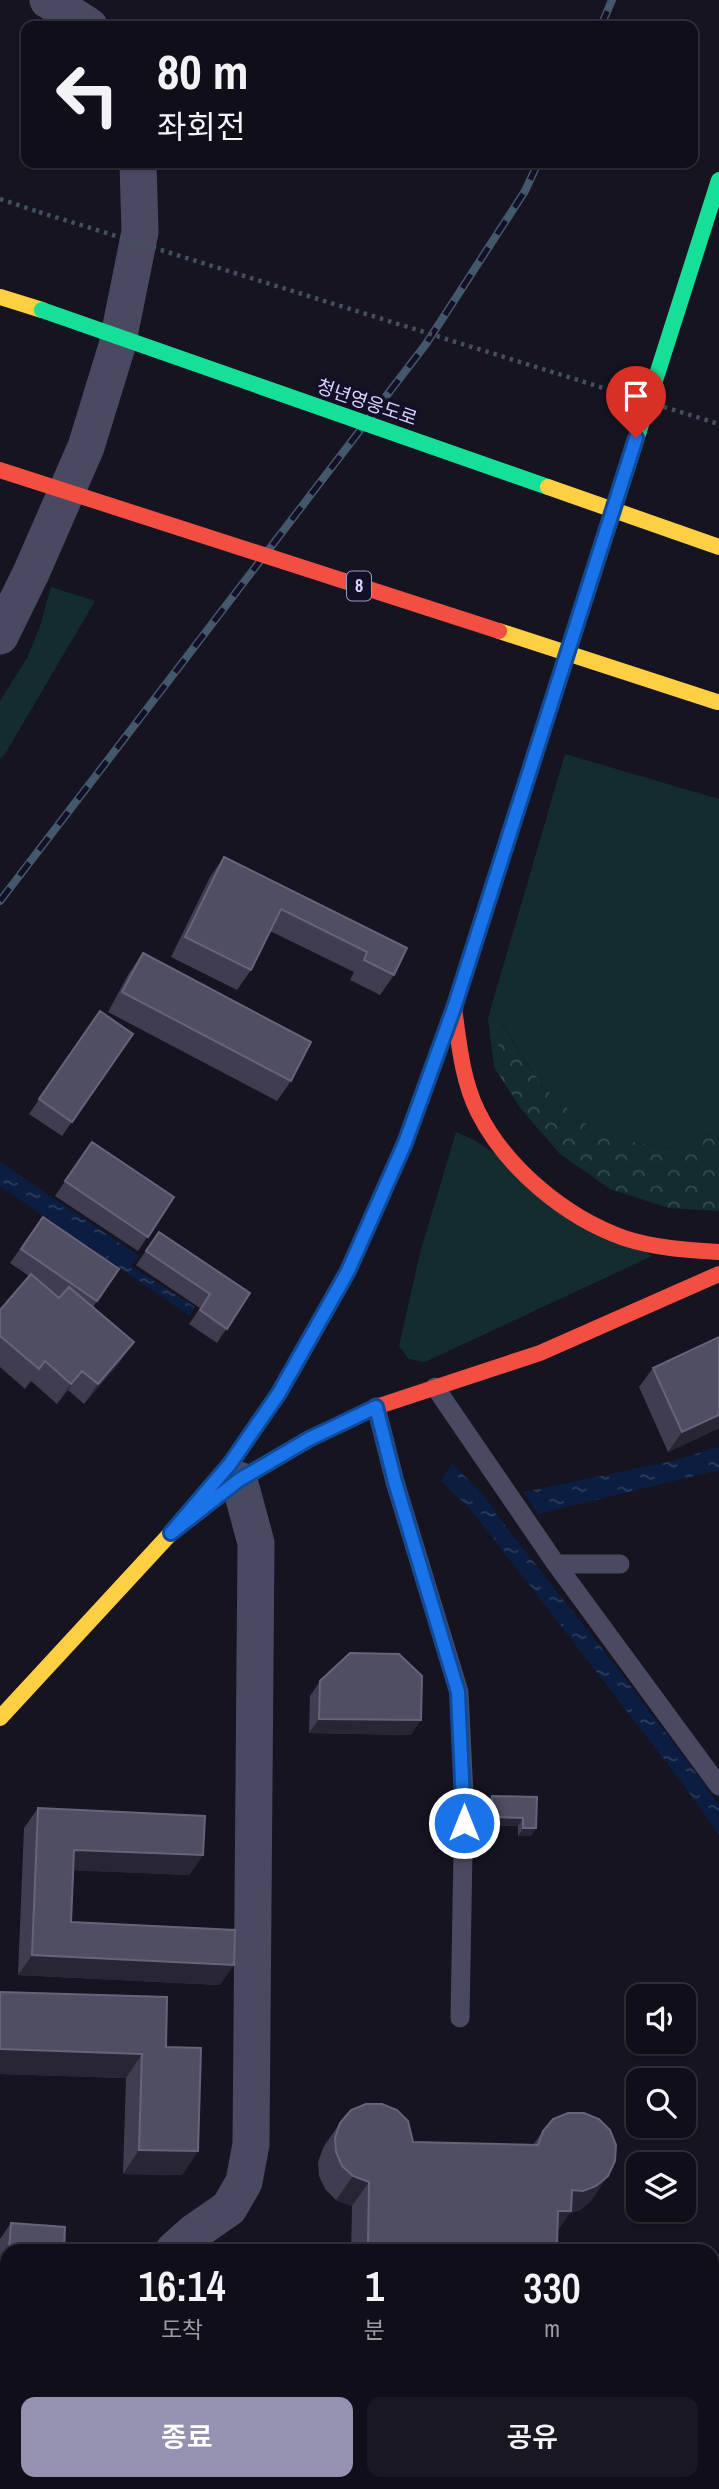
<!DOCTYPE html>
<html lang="ko">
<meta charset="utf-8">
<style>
:root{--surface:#100f19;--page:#191822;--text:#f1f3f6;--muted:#9c9ca2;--line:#302f38;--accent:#9591b1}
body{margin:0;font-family:"Archivo Narrow","Noto Sans KR",sans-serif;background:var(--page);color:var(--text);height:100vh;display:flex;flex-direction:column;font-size:26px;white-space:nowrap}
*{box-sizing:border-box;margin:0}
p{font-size:23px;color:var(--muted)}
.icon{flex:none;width:38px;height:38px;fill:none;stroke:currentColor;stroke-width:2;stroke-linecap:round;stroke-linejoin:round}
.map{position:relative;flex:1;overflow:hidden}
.details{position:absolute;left:0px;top:2244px;width:719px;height:247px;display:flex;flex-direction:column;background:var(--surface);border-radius:21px 21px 0 0;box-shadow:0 2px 5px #0004,0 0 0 2px var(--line)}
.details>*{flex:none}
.hud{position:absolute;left:21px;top:21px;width:677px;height:147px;border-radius:14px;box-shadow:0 2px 5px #0004,0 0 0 2px var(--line);background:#100f19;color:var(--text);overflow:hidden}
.controls{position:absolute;left:626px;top:1984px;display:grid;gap:14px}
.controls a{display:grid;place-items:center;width:70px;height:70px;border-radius:14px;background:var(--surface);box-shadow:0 2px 5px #0004,0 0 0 2px var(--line);font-size:35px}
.pin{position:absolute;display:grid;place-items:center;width:60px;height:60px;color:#fff;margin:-72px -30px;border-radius:50% 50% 50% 0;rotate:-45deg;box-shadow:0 0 7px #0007}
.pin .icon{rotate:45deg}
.me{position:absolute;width:77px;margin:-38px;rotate:0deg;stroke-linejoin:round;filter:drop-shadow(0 0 5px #0008)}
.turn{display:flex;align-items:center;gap:24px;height:147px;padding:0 21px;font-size:32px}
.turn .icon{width:91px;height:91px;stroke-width:2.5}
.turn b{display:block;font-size:49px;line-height:60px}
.eta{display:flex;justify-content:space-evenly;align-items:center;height:119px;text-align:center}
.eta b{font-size:42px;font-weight:600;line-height:49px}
.primary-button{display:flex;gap:14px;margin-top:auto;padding:14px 21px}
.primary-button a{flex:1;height:80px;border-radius:14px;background:var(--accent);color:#fff;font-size:28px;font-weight:600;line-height:80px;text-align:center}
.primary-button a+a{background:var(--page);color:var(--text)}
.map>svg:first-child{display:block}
</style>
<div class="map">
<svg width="719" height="2489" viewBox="0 0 719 2489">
<defs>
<pattern id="forest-crowns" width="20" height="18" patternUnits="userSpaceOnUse" patternTransform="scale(1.75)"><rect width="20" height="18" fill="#132c2d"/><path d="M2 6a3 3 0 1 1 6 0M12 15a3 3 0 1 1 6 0" fill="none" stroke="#354a4c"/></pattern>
<pattern id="water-ripples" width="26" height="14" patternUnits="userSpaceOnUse" patternTransform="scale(1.75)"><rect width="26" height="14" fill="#0b1e41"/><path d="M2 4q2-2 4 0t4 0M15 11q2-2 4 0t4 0" fill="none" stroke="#2e3e5e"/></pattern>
</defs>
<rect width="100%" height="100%" fill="#161421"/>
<path fill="#132c2d" d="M51,587l44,14 -90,153 -5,5v-58l27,-43 13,-32z
M565,754l154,45v331l-48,19 -72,-14 -57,-49 -40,-62 -8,43 -6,-49z
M456,1132l20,9 176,115 -227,106 -16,-3 -10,-13 21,-93z"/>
<path fill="url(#forest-crowns)" d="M501,1023l41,63 57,49 72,14 48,-19v81l-50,-3 -59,-19 -50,-35 -39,-45 -27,-42z"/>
<path fill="url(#water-ripples)" d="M0,1162l139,94 -8,10 64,41 -5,9 -190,-130z
M719,1447v23l-181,44 -15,-22 145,-30z
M452,1464l31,30 23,33 105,133 94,125 14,20v29l-45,-62 -202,-261 -31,-30z"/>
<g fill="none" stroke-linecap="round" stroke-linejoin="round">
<path stroke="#44505f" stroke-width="4.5" stroke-dasharray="3.5 5" stroke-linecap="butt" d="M0,199l39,13"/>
<path stroke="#4a4962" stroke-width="19" d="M435,1387l121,177 163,222
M376,1407l19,75 64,210 5,103 -4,223
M556,1564h64"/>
<path stroke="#4a4962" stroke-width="37" d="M48,0l41,26
M0,636l31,-63 55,-126 31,-101 23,-114 -2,-69
M174,2250l19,-17 36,-25 15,-26 7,-38 5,-601 -17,-63
M104,2483v6"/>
<path stroke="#16e098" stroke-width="16" d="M608,528l111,-348
M309,1341l39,-70 57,-128 25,-69"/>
<path stroke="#ffcf43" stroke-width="16" d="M0,297l42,13
M0,1718l171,-185 59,-69 49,-71 30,-52"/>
<path stroke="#f24e42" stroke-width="16" d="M454,1008c5,35 8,72 24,104 28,56 87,105 146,126 30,10 63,12 95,14
M430,1074l24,-66 154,-480
M171,1533l68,-53 70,-41 67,-32 164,-54 179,-79"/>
<defs>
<path id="rail" d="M601,26l11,-26
M0,901l426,-557 99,-153 13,-28"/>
</defs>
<use href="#rail" stroke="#43596b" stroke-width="8"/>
<use href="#rail" stroke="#130f26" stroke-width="5" stroke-dasharray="16" stroke-linecap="butt"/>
<path stroke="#44505f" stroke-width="4.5" stroke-dasharray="3.5 5" stroke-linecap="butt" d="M39,212l680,212"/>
<path stroke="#16e098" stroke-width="16" d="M42,310l506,177"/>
<path stroke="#ffcf43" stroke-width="16" d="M548,487l171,60
M499,631l218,71"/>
<path stroke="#f24e42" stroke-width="16" d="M0,470l499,161"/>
</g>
<path fill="#403d50" d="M224,857l183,91 -13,27 -14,20 -30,-15 4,-8 -84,-41 -19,39 -14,20 -66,-33 39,-80z
M143,953l148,128 -14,20 -169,-89 21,-39z
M100,1011l33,23 -71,102 -33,-22z
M92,1142l82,55 -36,54 -83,-55z
M43,1217l76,52 -26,38 27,55 -36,42 -16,-14 -11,14 -26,-23 -6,8 -25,-22v-57l29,-34 -19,-13z
M159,1232l91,61 -33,50 -28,-19 11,-16 -64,-43z
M653,1368l66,60 -51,24 -29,-65z
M320,1681l91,54 -102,-2 1,-37z
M492,1796l44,32 -5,8h-13v-10l-33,-1 1,-22z
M38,1808l165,47 -14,20 -115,-5 -3,52 149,63 -202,-10 6,-147z
M0,1992l166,55 32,104 -16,24 -59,-1 3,-96 -126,-4z
M340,2123l73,19 120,3 10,-14 49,69 -12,10 -11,4 -12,17v15l-4,4h-202l1,-44 -16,-6 -11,-11 -6,-13 -1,-14 6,-16z
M11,2223l53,27h-57v216l-7,-1v-226z
M7,2471v12h63v6h-66l1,-16z
M130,2483h105l-1,6h-105z
M332,2483h35v6h-39z
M485,2483h36l-1,6h-35z"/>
<path fill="#282635" d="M134,1342l-14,20 -36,42 14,-20z
M82,1371l-14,19 -11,14 14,-20z
M719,1415v13l-51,24 14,-20z
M319,1719l102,1 -10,15 -102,-2z
M491,1817l32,1 -5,8 -33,-1z
M523,1828h13l-5,8h-13z
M74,1850l129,5 -14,20 -128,-5z
M32,1955l202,10 -14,20 -202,-10z
M0,2049l142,5 -16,24 -126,-4z
M139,2150l59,1 -16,24 -59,-1z
M353,2176l16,6 -17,24 -16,-6z
M608,2176l-16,24 -12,10 -11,4 -14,21h-14l31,-45z
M368,2245l136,3 -2,2h-138z
M532,2245l25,1 -4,4h-25z
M0,2444l7,1v21l-7,-1z
M138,2483h28l-4,6h-28z"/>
<path fill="#504e63" stroke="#66637b" stroke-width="2" d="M224,857l183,91 -13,27 -30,-15 3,-8 -86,-43 -30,61 -66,-33z
M143,953l168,89 -20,39 -169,-89z
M100,1011l33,23 -61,88 -33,-23z
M92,1142l82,55 -26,40 -83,-56z
M43,1217l76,52 -22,32 -76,-52z
M159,1232l91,61 -23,36 -27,-19 10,-16 -64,-43z
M31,1274l28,24 10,-11 65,55 -36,42 -16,-13 -11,13 -26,-23 -6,8 -39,-33v-26z
M719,1337v78l-37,17 -29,-64z
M350,1653l49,1 23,22 -1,44 -102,-1 1,-38z
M492,1796l45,1 -1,31h-13v-10l-32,-1z
M38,1808l167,8 -2,39 -129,-5 -3,72 164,8 -1,35 -202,-10z
M0,1992l167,5 -1,50 35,1 -3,103 -59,-1 3,-96 -142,-5z
M366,2104h16l15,6 11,11 5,21 125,3 5,-14 10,-12 15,-6h16l15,6 11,11 6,15 -1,16 -7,15 -12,10 -13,5 -11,-1 -1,21h-13l-1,35 -25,-1v5h-28v-2l-136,-3 1,-63 -16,-6 -11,-10 -6,-14 -1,-14 5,-15 11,-13z
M11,2223l54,4 -1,23h-55z
M185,2244l115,6h-115z
M7,2278v167l-7,-1v-73z
M14,2483h56v6h-56z
M171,2483h64l-1,6h-64z
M336,2483h31v6h-31z
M495,2483h26l-1,6h-25z"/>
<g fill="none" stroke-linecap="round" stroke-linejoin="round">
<defs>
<path id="route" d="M464,1823l-6,-131 -63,-210 -19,-75 -67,32 -70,41 -68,53 59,-69 49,-71 69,-122 57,-128 49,-135 182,-570"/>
</defs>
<use href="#route" stroke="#114b97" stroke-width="18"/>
<use href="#route" stroke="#1a73e8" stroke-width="12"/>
</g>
<g text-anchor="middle" stroke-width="7" stroke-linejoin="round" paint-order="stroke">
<rect fill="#130f26" stroke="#9e99be" stroke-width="2" x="347" y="571.5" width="24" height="29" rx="5"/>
<g font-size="18" font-weight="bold" fill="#d9d4ff">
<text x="359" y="592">8</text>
</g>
<g font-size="19" fill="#d9d4ff" stroke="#130f26">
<text transform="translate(367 402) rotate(19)" y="7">청년영웅도로</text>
</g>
</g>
</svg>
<div class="controls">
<a><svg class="icon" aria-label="sound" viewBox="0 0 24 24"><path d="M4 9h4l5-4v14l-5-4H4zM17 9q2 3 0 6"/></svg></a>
<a><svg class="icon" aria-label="search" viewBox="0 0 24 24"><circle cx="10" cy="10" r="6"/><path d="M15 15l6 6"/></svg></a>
<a><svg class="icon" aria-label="layers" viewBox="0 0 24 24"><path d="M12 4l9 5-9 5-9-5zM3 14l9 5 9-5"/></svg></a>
</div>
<div class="pin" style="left:636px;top:438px;background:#d93025"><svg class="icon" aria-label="arrive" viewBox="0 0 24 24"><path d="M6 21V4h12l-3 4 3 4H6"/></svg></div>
<svg class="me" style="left:464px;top:1823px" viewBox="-20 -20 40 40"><circle r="17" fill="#1a73e8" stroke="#fff" stroke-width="3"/><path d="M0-11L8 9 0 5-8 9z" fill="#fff"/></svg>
<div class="hud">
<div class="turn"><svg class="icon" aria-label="left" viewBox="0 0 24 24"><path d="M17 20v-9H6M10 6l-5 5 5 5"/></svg><div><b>80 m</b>좌회전</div></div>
</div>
<section class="details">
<div class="eta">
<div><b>16:14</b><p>도착</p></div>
<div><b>1</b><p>분</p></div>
<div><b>330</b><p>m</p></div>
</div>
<div class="primary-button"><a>종료</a><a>공유</a></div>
</section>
</div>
